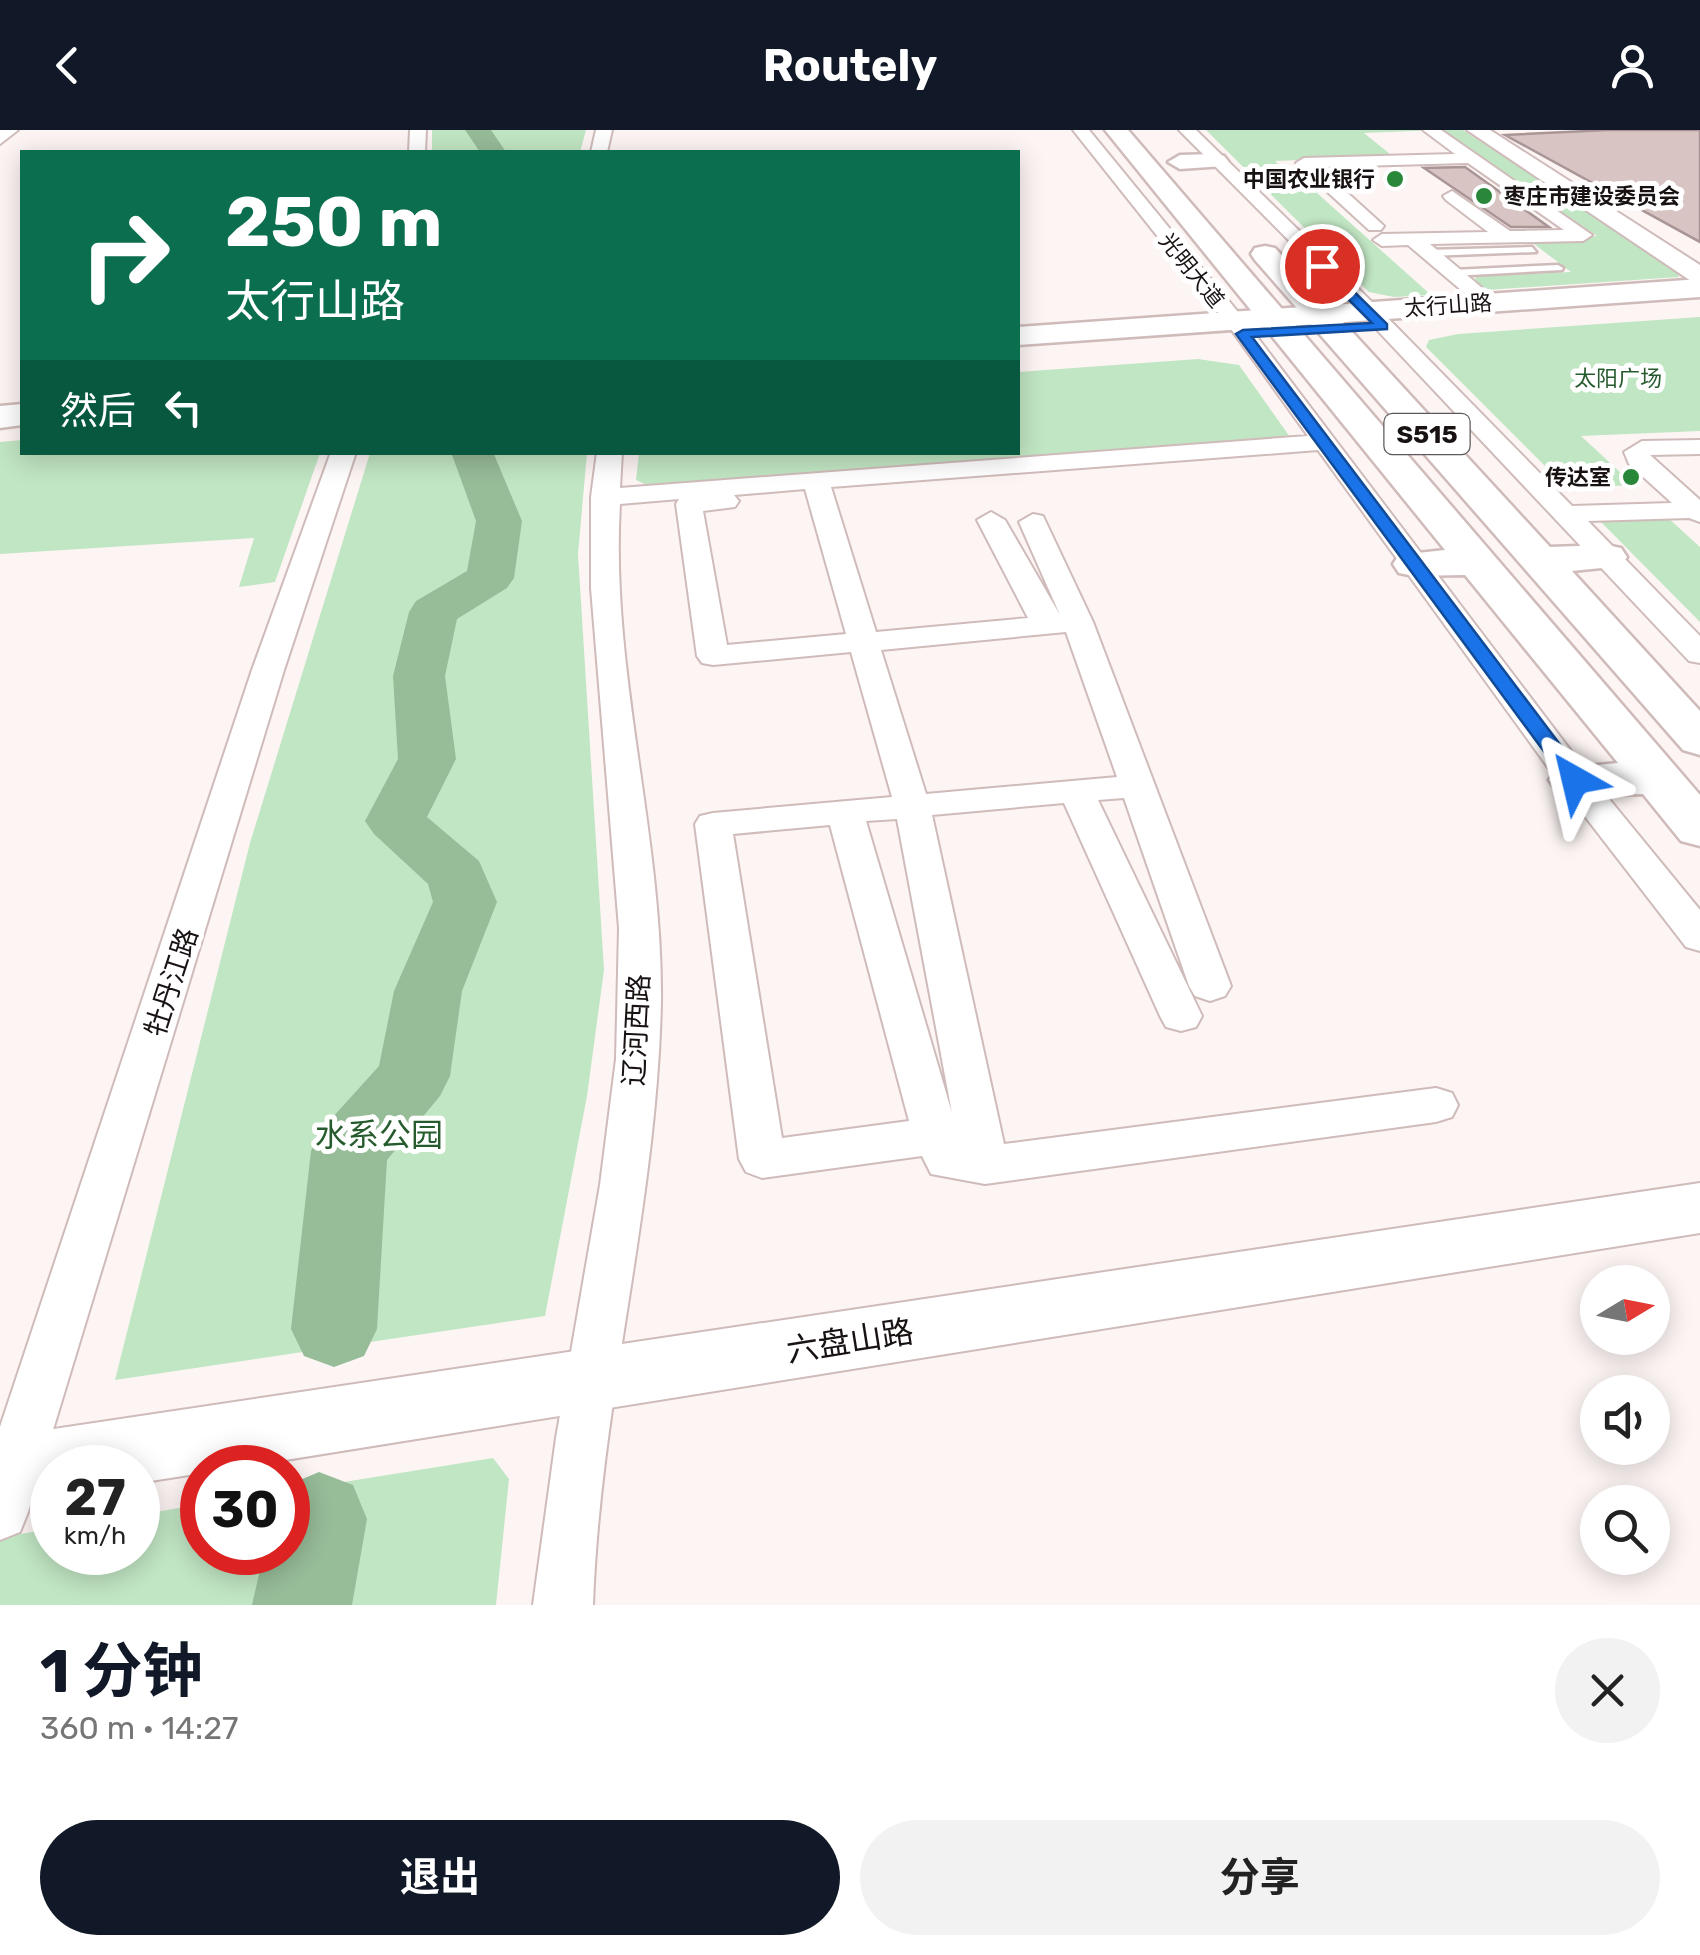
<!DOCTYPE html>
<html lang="zh">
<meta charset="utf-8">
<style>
:root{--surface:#fff;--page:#f2f2f2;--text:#222;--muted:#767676;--accent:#111827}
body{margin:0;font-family:Rubik,"Noto Sans SC",sans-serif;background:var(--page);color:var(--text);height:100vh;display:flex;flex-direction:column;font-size:38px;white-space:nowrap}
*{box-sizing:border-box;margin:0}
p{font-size:32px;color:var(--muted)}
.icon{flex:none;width:55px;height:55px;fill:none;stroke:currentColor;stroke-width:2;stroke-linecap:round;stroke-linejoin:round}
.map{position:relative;height:1475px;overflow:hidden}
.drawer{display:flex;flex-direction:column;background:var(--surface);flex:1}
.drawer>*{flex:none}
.guide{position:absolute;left:20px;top:20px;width:1000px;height:305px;border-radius:0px;box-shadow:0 5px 25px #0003;background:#0b6e4f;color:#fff;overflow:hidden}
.needle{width:65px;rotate:80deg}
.tools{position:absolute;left:1580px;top:1135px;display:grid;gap:20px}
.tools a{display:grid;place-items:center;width:90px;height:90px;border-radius:50%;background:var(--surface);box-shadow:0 5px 25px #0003;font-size:50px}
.speed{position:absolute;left:30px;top:1315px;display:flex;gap:20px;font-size:50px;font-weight:700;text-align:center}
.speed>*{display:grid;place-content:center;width:130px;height:130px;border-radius:50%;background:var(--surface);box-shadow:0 5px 25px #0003;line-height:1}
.speed small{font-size:25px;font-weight:400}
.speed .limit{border:15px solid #d22;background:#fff;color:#111}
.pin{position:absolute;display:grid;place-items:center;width:85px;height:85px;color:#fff;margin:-42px;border:5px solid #fff;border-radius:50%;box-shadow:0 2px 10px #0007}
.me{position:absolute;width:110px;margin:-55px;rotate:323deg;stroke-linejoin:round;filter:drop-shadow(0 0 8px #0008)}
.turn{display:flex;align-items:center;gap:35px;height:210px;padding:0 40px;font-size:45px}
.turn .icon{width:130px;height:130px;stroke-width:2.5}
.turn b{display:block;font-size:70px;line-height:85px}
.then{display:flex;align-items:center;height:95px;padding:0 40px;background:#0003;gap:20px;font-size:38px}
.round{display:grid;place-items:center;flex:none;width:105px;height:105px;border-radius:52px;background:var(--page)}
.headline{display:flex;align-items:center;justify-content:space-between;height:170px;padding:0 40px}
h1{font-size:60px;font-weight:700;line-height:75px;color:var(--accent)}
.action{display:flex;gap:20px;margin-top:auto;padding:20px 40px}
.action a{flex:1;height:115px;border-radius:60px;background:var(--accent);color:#fff;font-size:40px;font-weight:700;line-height:115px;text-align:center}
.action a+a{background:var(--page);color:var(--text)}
header{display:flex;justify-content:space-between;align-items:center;height:130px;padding:0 40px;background:var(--accent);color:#fff;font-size:45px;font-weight:700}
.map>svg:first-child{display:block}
</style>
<header><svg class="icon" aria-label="back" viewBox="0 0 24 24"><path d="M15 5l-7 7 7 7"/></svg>Routely<svg class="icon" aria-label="person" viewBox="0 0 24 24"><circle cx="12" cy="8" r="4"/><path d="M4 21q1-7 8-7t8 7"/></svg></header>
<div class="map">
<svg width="1700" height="1475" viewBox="0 0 1700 1475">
<rect width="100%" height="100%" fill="#fdf5f4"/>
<path fill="#c1e6c3" d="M432,0h154l-6,22h-148z
M1206,0h235l-77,3 26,21 -6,3 -109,4 30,28 21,-1 3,4 -12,1 114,102 -37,2 -25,-5z
M1442,0h21l214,141 2,6 -192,13 -12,-9 1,-5 95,-4 -41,-31 67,-5z
M1700,187v114l-119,5 53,49 -67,3 -141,-141 3,-7 29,-6z
M1198,229l41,6 51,72 -641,49 -13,-6 3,-27 379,-1v-80z
M22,310v12l298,1 -45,129 -36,5 15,-49 -254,16v-112z
M370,323h217l-9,101 26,416 -17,126 -42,220 -430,64 135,-537z
M1666,386l34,31v75l-102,-103z
M493,1328l16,21 -13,126h-496v-68l52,-8v23h86v-37l64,-11v48h86v-61z"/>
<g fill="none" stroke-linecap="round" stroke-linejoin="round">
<path fill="#97bc98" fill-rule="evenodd" d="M465,0h26l15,22h-26z
M451,322h42l29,69 -8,57 -7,10 -50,31 -12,57 11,83 -29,58 52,44 18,41 -35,89 -12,85 -10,20 -53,64 -10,169 -13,27 -30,11 -30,-11 -13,-27 20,-178 11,-22 57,-63 15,-75 39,-89 -5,-18 -54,-50 -9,-13 33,-62 -5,-83 16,-64 7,-11 51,-30 9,-50z
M319,1342l34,13 14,34 -15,86h-100l12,-53h24v-67z"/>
</g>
<path fill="#d8c4c3" stroke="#a99595" stroke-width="2.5" d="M1607,0h93v112l-195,-107z
M1465,37l84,60h-38l-87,-59z"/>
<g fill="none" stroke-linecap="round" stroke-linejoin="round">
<defs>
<path id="service" d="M1532,117l4,5 -108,4 -5,-3 5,-3z
M1558,135l5,3 -1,2 -110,6 -5,-3 5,-3z"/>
<path id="minor" d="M410,0h16l-1,22h-16z
M596,0h16l-5,22h-16z
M1073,0h16l153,187 345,455 113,138v41l-14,-4 -123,-159 -245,-338 -487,37 45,145 152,-14 -51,-98 14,-8 14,8 55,95 -41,-93 14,-8 10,2 50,106 138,364 -6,10 -15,5 -15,-5 -6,-10 -65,-188 -26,2 104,216 -6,11 -15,4 -15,-4 -6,-11 -96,-213 -132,12 72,329 432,-56 16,5 6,12 -6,12 -16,5 -451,62 -54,-10 -9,-18 -160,22 -16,-6 -7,-13 -44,-335 5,-8 13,-3 179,-16 -41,-145 -138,13 -11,-2 -5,-7 -21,-152 3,-5 -59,5c-10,167 43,331 41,498 -4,203 -61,401 -68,603h-60l23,-167 44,-253 16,-126 3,-131 -28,-340v-91l6,-45h25l-2,36 688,-52 -80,-111zM805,359l41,145 -119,11 -24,-134 32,-4 4,-6 -5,-6zM1066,502l51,145 -191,17 -45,-144zM897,689l55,294 -86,-292zM830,695l79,296 -127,17 -49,-304z
M1179,0h17l180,176 196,200 100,-3 -43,-39 -5,-12 18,-11 58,-1v14l-50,1 50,45v22l-11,-4 -101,3 112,115v27l-11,-2 -327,-347z
M1423,0h18l151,105 -9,6 -153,3 64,54 3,4 -3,4h-14l-72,-61 -26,1 -9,-6 9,-6 106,-2 -42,-32 -3,-4 9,-5 58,40 54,-1 -96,-67 -149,4 65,59 -3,4h-12l-73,-67 8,-5 151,-4z
M331,322h25l-72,218 -256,842 -8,20 -20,8v-113l252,-757z"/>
<path id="tertiary" d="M0,0h18l-18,14z
M1467,0h23l210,135v19l-9,-3z
M1700,1053v50l-1464,235h-34v5l-64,10v-15h-86v29l-52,8v-68z"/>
<path id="secondary" d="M1700,149v18l-682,48v-18z
M22,274v21l-22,3v-22z"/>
<path id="primary" d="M1105,0h23l572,665v51l-19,-5 -38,-47 -68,2 -18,-5 -8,-11 8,-11 61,-6 -153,-188 -51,1 -15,-3 -6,-9 6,-9 46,-5z
M1216,24l8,2 4,5 -4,5 -44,3 -12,-7 12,-7z
M1265,116l10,2 275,299 56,-2 15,3 6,9 -6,9 -49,5 128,140v44l-17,-5 -428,-490 -4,-6 4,-6z"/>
</defs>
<use href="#service" stroke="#cfbbba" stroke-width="5"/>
<use href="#minor" stroke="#cfbbba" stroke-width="4"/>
<use href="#tertiary" stroke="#cfbbba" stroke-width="4"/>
<use href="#secondary" stroke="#cfbbba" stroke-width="5"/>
<use href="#primary" stroke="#cfbbba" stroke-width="5"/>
<use href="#service" fill="#fff" fill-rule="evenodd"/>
<use href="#minor" fill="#fff" fill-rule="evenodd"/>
<use href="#tertiary" fill="#fff" fill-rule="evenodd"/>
<use href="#secondary" fill="#fff" fill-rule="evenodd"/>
<use href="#primary" fill="#fff" fill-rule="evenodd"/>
</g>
<path fill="#1a73e8" stroke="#114b97" stroke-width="2.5" d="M1318,134h8l61,60v5l-135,8 331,438 3,5 -3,4h-15l-332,-450 7,-4 129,-7 -54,-54z"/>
<g fill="#298739" stroke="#fff" stroke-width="4">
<circle cx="1395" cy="49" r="10"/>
<circle cx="1484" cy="66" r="10"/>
<circle cx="1631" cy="347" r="10"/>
</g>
<g text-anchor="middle" stroke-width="10" stroke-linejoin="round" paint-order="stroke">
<g font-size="22" font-weight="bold" fill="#191212" stroke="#fff" text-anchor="end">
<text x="1375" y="57">中国农业银行</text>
<text x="1504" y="74" text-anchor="start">枣庄市建设委员会</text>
<text x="1611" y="355">传达室</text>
</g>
<g font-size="22" fill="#191212" stroke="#fff">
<text transform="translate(1192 140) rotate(51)" y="8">光明大道</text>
<text transform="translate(1448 175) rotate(-4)" y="8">太行山路</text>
</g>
<g font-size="22" fill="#265b2d" stroke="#fff">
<text x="1618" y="256">太阳广场</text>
</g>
<rect fill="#fff" stroke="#5e5959" stroke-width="2.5" x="1384.5" y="284" width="85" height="40" rx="8"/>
<g font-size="25" font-weight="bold" fill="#191212">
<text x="1427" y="313">S515</text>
</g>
<g font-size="28" fill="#191212" stroke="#fff">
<text transform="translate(171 852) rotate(-72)" y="10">牡丹江路</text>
<text transform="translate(636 900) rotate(-87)" y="10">辽河西路</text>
</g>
<g font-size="32" fill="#265b2d" stroke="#fff">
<text x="379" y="1016">水系公园</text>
</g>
<g font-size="32" fill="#191212" stroke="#fff">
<text transform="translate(850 1211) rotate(-9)" y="11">六盘山路</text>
</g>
</g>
</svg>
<div class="tools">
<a><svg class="needle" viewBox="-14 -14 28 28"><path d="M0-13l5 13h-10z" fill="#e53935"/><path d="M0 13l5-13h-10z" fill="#767676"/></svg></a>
<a><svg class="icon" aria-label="sound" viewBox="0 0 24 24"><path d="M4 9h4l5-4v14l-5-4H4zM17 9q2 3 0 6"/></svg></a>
<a><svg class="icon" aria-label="search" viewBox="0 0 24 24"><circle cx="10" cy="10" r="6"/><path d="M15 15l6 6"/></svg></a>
</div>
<div class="speed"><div>27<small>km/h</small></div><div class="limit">30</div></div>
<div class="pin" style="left:1322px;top:136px;background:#d93025"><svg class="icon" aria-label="arrive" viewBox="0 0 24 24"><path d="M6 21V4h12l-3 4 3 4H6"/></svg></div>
<svg class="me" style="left:1575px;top:650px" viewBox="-20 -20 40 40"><path d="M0-17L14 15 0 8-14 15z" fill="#1a73e8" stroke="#fff" stroke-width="4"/></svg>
<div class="guide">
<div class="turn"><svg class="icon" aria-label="right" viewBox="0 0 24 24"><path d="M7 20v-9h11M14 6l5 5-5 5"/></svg><div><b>250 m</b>太行山路</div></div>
<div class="then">然后<svg class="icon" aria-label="left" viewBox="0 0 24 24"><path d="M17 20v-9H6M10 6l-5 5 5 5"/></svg></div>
</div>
</div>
<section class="drawer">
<div class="headline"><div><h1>1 分钟</h1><p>360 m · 14:27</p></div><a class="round"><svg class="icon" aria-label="close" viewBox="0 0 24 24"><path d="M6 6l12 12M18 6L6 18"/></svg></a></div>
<div class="action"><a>退出</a><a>分享</a></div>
</section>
